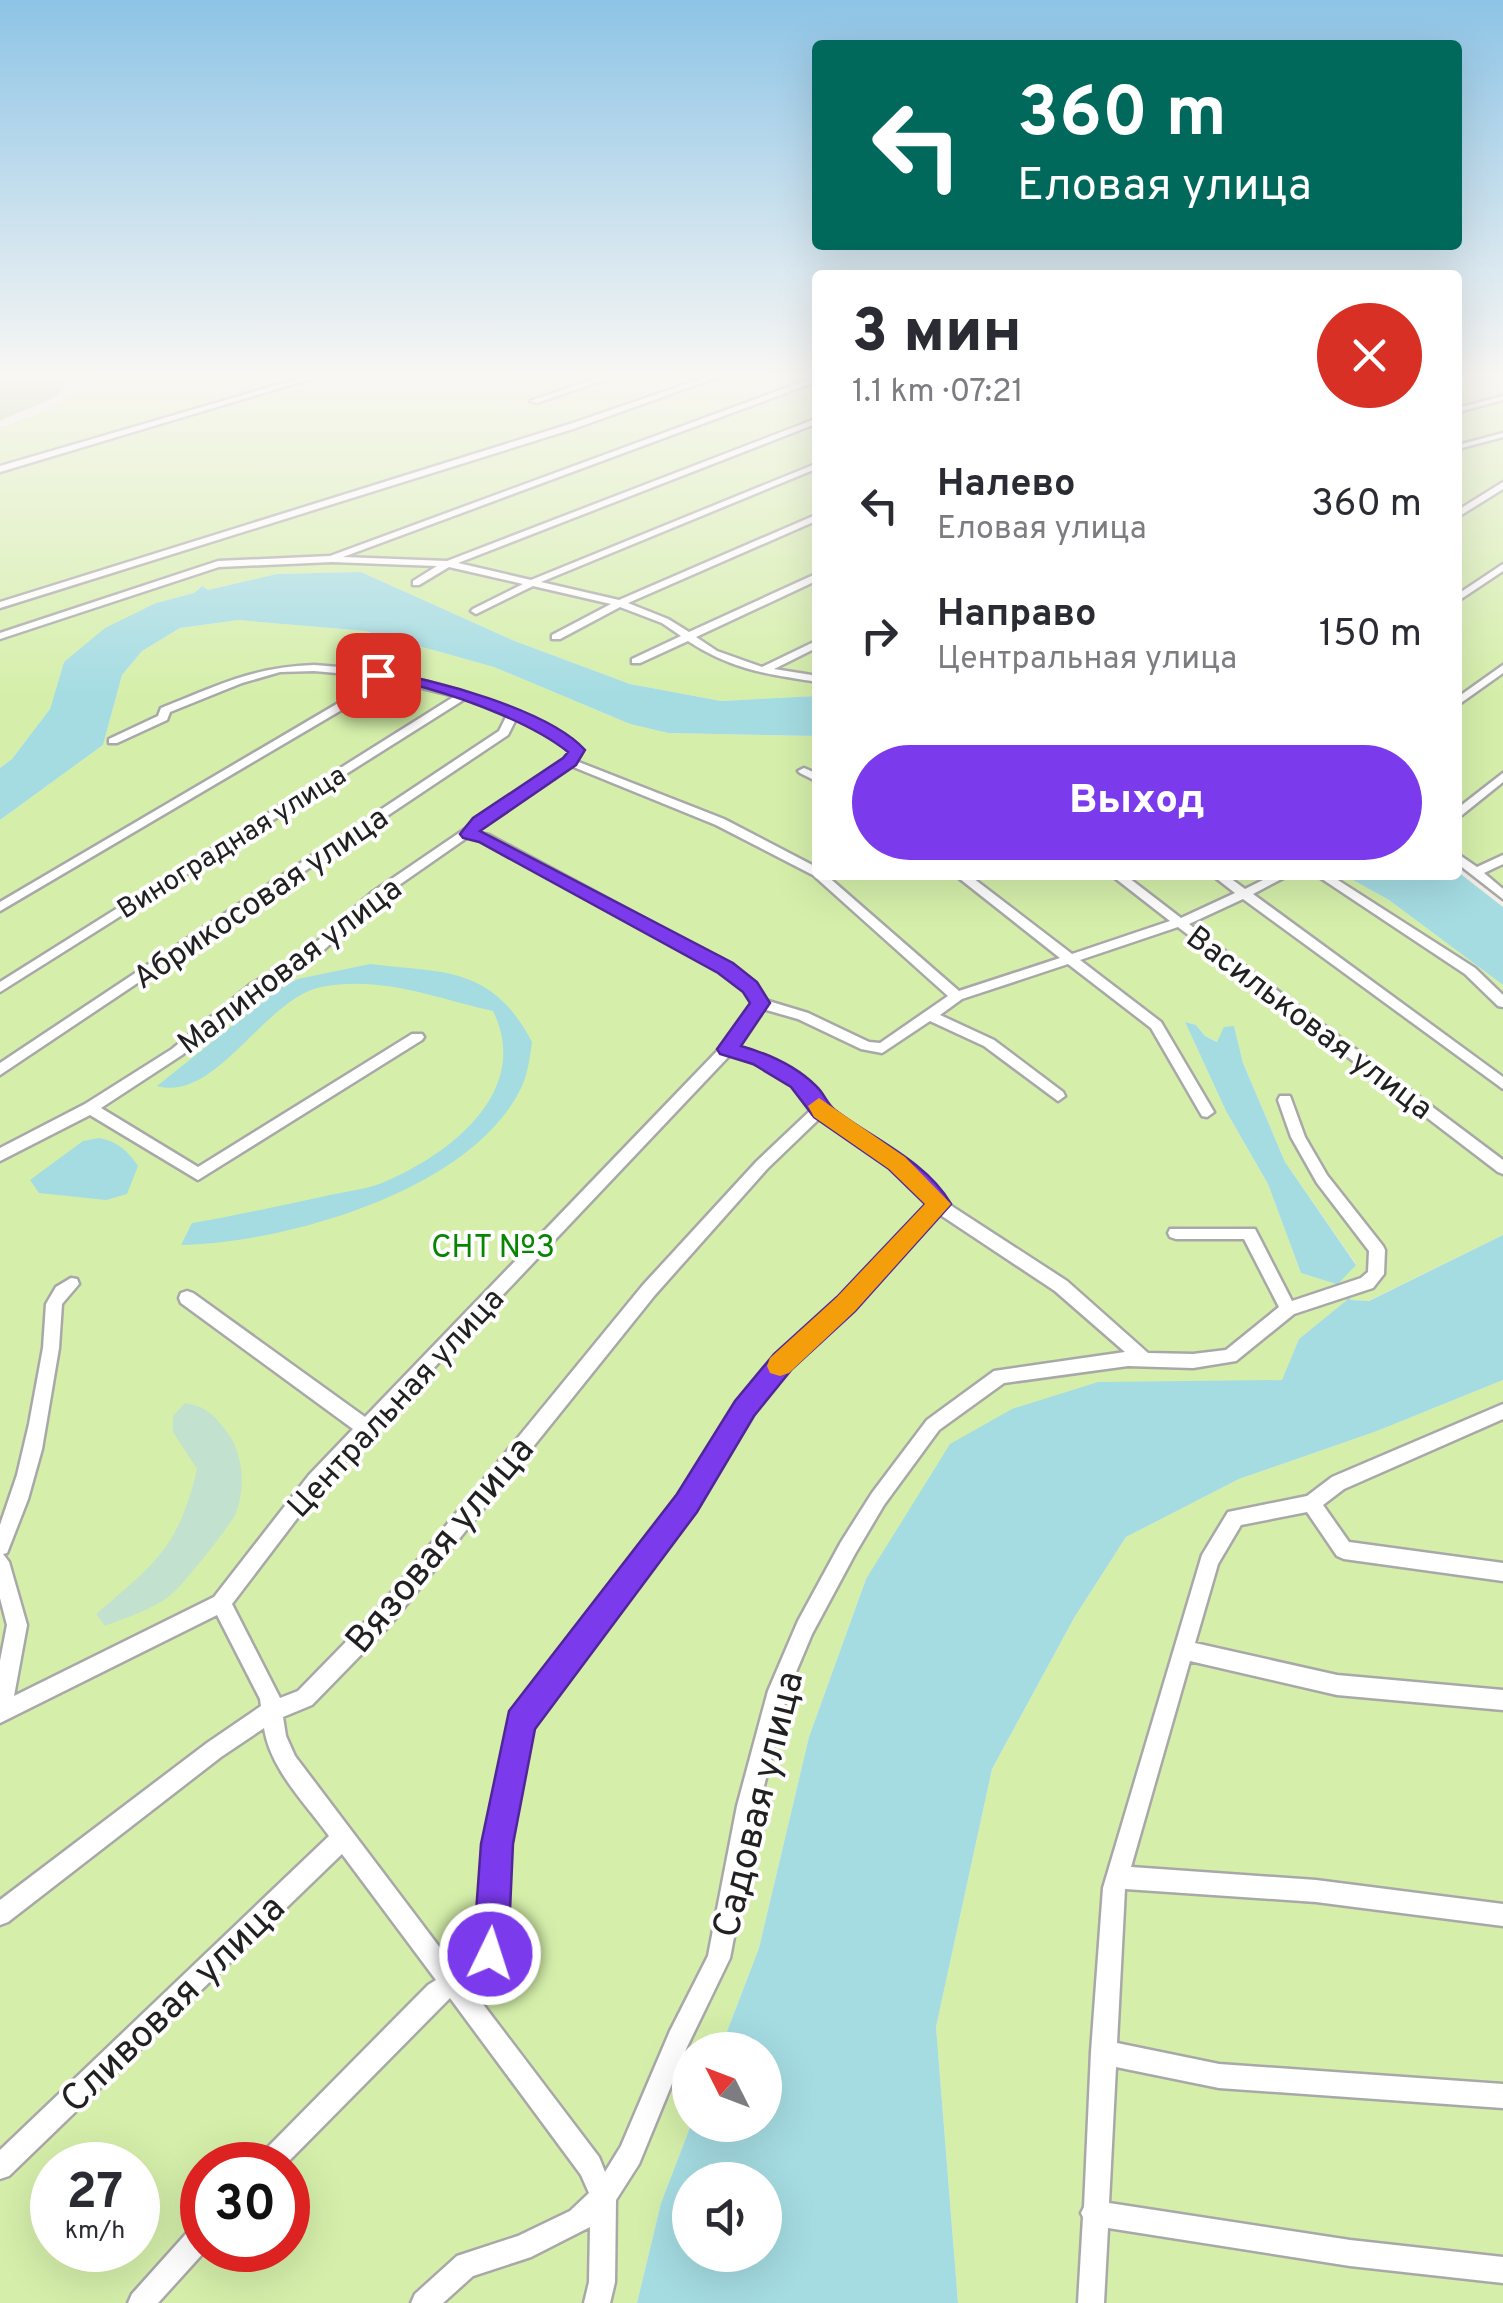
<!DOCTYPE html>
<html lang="ru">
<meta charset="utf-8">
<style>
:root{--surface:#fff;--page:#f7f7f7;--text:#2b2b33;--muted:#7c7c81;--accent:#7c3aed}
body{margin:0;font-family:Overpass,sans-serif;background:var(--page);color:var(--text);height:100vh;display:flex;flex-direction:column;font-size:38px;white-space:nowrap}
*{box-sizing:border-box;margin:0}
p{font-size:32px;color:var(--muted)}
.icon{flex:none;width:55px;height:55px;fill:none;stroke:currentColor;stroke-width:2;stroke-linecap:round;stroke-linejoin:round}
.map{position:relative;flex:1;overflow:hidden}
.drawer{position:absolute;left:812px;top:270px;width:650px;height:610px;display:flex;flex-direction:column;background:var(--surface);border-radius:10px;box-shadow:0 10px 40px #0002}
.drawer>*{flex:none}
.banner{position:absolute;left:812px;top:40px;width:650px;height:210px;border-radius:10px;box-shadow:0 10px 40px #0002;background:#00695c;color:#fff;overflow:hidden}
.needle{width:65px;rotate:312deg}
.buttons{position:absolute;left:672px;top:2032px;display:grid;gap:20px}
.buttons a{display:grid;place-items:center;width:110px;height:110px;border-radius:50%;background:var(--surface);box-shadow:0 10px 40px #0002;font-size:50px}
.speed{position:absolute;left:30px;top:2142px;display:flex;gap:20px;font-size:50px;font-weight:700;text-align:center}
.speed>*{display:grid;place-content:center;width:130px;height:130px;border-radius:50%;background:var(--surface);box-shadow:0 10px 40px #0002;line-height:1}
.speed small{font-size:25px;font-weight:400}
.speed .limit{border:15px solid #d22;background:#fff;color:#111}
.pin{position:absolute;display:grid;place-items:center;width:85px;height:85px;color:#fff;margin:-42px;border-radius:20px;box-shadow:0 5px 15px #0006}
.me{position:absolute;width:110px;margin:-55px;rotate:4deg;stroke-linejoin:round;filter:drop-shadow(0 0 8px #0008)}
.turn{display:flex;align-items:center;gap:35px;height:210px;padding:0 40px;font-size:45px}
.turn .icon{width:130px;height:130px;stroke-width:2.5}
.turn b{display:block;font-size:70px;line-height:85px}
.round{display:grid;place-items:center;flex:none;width:105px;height:105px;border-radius:52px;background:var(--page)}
.overview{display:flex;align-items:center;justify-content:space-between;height:170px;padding:0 40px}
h1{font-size:60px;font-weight:800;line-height:75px}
.primary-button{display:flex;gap:20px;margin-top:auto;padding:20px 40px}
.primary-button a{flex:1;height:115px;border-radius:60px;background:var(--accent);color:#fff;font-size:40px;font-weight:800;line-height:115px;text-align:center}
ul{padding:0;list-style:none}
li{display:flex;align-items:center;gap:30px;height:130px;padding:0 40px}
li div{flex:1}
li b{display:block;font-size:38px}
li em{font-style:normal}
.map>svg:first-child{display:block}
</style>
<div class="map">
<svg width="1503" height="2303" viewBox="0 0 1503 2303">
<rect width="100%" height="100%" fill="#f2ede7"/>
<path fill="#d5efaa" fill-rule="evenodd" d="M94,373h723v323l-96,5 -91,-17 -118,-44 -151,-68 -84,2 -69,16 -7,-4 -7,7 -38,10 -92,59 -14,47 -38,50 -12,9v-341c37,-11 69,-24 94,-54z
M1458,373h45v520l-45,-31z
M238,620l127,11 129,36 136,57 38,9 149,3 1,139h526l45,25 114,85v250l-135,66 -17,-1 -13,-16 18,-20 -71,-102 -42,-99 -9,-37 -16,16 -13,-6 -9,-11 -11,-3 41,89 42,73 33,89 35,11 12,16 -49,39 -16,41 -83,4 -334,195 -57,158 -50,211 -39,102h-30l1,75 -30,78 -24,100h-637v-1483l103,-75 19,-70 20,-24 38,-23zM52,2165h86v85h-86zM202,2165h86v85h-86z
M1503,1380v923h-545l-22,-276 56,-258 82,-151 52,-81 113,-58 138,-48z"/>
<path fill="#b2d499" d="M18,373h64l-27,24 -55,24v-38z"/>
<path fill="#c3e1cf" d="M185,1403c21,3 30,13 42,29 16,21 19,55 9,81 -6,13 -50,68 -62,79 -18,17 -47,25 -69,34l-9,-12c59,-50 83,-67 101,-145l-24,-37v-16z"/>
<path fill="#a4dce2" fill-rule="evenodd" d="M361,572l151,68 118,44 91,17 96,-5v40l-149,-3 -38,-9 -136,-57 -129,-36 -127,-11 -58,8 -38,23 -20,24 -19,70 -103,75v-52l12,-9 38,-50 14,-47 41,-34 51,-25 38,-10 8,-7 6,4 69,-16z
M1458,872l45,35v78l-114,-85 -45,-25z
M370,964c76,9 122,2 162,78 -2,14 -4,31 -10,44 -48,104 -236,157 -341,159l11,-22c43,-7 86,-17 129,-26 20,-5 42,-7 61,-14 66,-27 151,-91 111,-172 -57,-13 -112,-36 -172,-24 -57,12 -105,116 -164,99l121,-97 20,-10z
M1185,1022l11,3 9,11 12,6 7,-15 10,-1 9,37 42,99 71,103 -18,19 13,16 18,1 134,-66v145l-126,51 -138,48 -113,58 -52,81 -82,151 -56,258 22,276h-321l24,-100 30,-78h74v-75h-45l39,-102 50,-211 57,-158 84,-135 62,-35 86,-27 184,-2 17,-41 48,-39 -11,-16 -35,-11 -33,-89 -42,-73zM690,2180h75v75h-75z
M99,1138c18,3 29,13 39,28l-11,28 -21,6 -67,-7 -9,-13 53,-39z"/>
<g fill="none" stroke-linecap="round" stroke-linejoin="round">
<defs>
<path id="minor" d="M318,373h12l-330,99v-6z
M611,373h12l-86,30 -7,-2z
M718,373h11l-153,55 -576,180v-6l570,-178z
M818,376v5l-475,176 104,4 371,-143v5l-360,140 73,17 287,-117v5l-277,114 78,18 199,-86v6l-190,83 40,16 21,13 129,-59v7l-122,57 21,14 45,16 56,-27v7l-44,22 44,7v6c-51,-8 -86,-12 -130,-41l-48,22h-8v-4l49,-23 -19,-13 -42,-16 -60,32h-8v-4l59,-31 -78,-18 -57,28 -5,-3 2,-2 50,-25 -74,-17 -30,18h-6v-4l24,-15 -105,-4 -113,5 -219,72v-6l218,-72 112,-5z
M1503,396v4l-45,12v-4z
M1503,433v4l-45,12v-4z
M1503,482v7l-45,28v-7z
M1503,564v7l-45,30v-7z
M314,665c95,6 187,29 267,83l2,2 -7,11 148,58 94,49v7h8l133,116 101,-33 -105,-83h14l103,79 98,-33 -59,-46h14l56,43 54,-25 -23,-18h14l19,14 28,-14h16l-36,19 250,183v12l-260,-190 -54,25 314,236v14l-5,-2 -320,-245 -98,33 81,62 53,90 -7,5 -5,-1 -51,-88 -83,-64 -106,35 -22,16 54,25 69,52 2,4 -7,5 -74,-55 -54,-25 -48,32 -21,-4 -63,-30 -35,-10 -27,38 30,9 38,22 16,16 8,15 74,50 48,46 117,76 81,72 45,1 33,-4 53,-43 -35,-68h-68l-6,-2 -2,-4 2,-4h85l37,72 69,-23 7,-6 1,-21 -52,-68 -26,-46 -13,-37 2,-4h10l15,41 22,38 56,71 2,4 -1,24 -11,14 -79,26 -58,47 -43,7 -65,-2 -124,17 -65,47 -55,75 -29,49 -43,80 -24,57 -29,115 -29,152 -43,89 -48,117 -23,36 -1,82 -5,21h-26l5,-21 1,-55 -59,30 -58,19 -30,27h-32l4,-9 42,-38 61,-20 52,-25 19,-18 -8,-18 -131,-177 -165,167h-29l3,-9 169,-171 8,-5 -94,-126 -333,322 -9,3v-29l329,-314c-23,-32 -59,-67 -65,-108l-43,29 -213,165 -8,3v-25l207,-157 54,-37 -1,-7 -43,-84 -217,108v-62l7,-36 -7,-27v-73l17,-50 12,-51 14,-76 3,-44 10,-17 15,-9 6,1 2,5 -17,20 -3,44 -17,101 -14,50 -21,54 -4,1 6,8 18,63 -13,71 200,-99 95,-122 44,-46 -172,-126 -2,-5 2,-5 6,-2 6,2 172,124 357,-371 31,-43 -8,-13 -24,-19 -240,-130 -13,-4 -89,62 -66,61 -52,30 -79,65 -81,53 97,59 214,-133h10l2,3 -2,3 -224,140 -108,-65 -90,46v-13l85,-44 87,-55 79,-65 52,-30 68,-61 195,-133 5,-9 -26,-18 -29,-14 -8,16 -508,340v-12l499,-332 8,-16 -42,-16 -465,293v-10l455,-286 -74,-18 -26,24 -355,209v-9l347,-204 24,-22 -57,-5 -34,1 -38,11 -72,29 -3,8 -50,23h-8v-4l49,-23 3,-8c56,-22 92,-41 153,-43zM571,766l145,59 97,50 135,121 -68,47 -11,-1 -61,-29 -43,-13 -10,-16 -24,-19 -242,-130 -13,-3zM730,1055c30,9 67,24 83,53l-56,53 -114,124 -267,326 -78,80 -18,7 -48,-94 89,-117zM820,1118l72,49 37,37 -89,95 -63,58 -39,47 -58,93 -167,218 -27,129 -7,105 -23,20 -161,-213 -9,-20 -3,-19 29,-12 78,-80 265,-330 112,-126zM939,1214l116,77 70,61 -131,19 -67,49 -55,73 -31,49 -43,79 -30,70 -31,115 -29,150 -38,75 -49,115 -16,26 -6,-15 -129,-170 28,-25 3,-8 7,-110 21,-118 165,-217 56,-95 39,-47 63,-58z
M1503,665v8l-45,32v-8z
M804,768l14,6v8l-18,-9 -2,-2z
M1503,773v9l-41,33 -4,1v-8z
M1458,854l19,13 26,-12v9l-19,9 19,16v10l-45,-35z
M1316,875h14l145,93 28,27v12l-5,-1 -33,-32z
M1503,1404v15l-159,70 -21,16 26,37 154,21v18l-159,-22 -7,-3 -30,-44 -66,13 -23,39 -23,79 142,32 166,15v20l-166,-15 -147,-34 -59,206 185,13 187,24v22l-187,-24 -191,-13 -8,154 102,21 284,20v24l-284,-20 -103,-21 -7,136 241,37 153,17v26l-153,-17 -242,-38 -4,75h-26l5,-86 -2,-4 3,-6 7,-155 12,-164 99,-333 26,-43 79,-16 25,-19z
M202,2222v28h4l-48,53h-30l4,-9 61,-68z"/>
</defs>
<use href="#minor" stroke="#a8a8a8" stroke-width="5"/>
<use href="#minor" fill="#fff" fill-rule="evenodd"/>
</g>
<linearGradient id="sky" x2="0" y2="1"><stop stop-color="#8dc4e6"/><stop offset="0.54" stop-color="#f9f7f4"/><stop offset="1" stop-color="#f9f7f4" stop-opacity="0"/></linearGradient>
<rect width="1503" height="696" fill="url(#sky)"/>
<path fill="#7c3aed" stroke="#51269a" stroke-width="2.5" d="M378,671c54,7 171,39 207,79l-9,15 -96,66 253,132 24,19 13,21 -29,43c28,8 54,19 75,40 8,7 11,18 19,24 38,29 91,51 116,94l-96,107 -63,58 -38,47 -57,96 -162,217 -22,115 -5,110 -6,12 -12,5 -12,-5 -5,-12 8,-110 28,-133 168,-217 58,-93 39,-47 63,-57 88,-93 -36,-35 -75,-52 -23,-30 -38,-23 -33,-10 -3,-5 33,-46 -7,-11 -25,-19 -239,-131 -16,-4 -3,-4 13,-16 90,-60 5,-6c-35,-28 -99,-52 -142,-64 -17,-5 -36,-5 -54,-9l-2,-4z"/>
<path fill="#f59e0b" d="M819,1098l86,59 46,47 -96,107 -66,62 -9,3 -10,-3 -3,-7 3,-8 67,-61 88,-93 -36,-35 -75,-52 -6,-11z"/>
<g text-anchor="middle" stroke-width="8" stroke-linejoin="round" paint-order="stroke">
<g font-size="28" fill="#212121" stroke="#fff">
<text transform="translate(231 841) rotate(-32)" y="10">Виноградная улица</text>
</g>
<g font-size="32" fill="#212121" stroke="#fff">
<text transform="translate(260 897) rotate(-34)" y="11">Абрикосовая улица</text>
<text transform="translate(289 965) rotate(-37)" y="11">Малиновая улица</text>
<text transform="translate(1310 1022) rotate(37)" y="11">Васильковая улица</text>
<text transform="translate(395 1402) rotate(-47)" y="11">Центральная улица</text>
</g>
<g font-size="32" fill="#098504" stroke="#fff">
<text x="493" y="1257">СНТ №3</text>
</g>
<g font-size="38" fill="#212121" stroke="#fff">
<text transform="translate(439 1544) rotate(-50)" y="13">Вязовая улица</text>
<text transform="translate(757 1804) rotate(-76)" y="13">Садовая улица</text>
<text transform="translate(172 2003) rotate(-44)" y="13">Сливовая улица</text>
</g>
</g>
</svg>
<div class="buttons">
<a><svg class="needle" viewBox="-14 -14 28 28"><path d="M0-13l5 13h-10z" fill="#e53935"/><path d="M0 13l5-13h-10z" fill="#7c7c81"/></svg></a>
<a><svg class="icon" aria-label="sound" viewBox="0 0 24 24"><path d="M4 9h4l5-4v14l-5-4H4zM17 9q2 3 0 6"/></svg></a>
</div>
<div class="speed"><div>27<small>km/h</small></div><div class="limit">30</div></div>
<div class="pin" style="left:378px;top:675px;background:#d93025"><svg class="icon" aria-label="arrive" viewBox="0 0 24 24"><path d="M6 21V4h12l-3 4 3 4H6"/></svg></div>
<svg class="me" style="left:490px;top:1954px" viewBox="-20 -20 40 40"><circle r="17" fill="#7c3aed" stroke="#fff" stroke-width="3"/><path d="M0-11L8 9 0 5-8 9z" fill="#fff"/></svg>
<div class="banner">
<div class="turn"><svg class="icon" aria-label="left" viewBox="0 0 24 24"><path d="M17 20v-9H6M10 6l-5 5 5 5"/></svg><div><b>360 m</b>Еловая улица</div></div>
</div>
<section class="drawer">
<div class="overview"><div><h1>3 мин</h1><p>1.1 km · 07:21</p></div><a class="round" style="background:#d93025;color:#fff"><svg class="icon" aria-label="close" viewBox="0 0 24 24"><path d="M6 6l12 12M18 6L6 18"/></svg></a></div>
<ul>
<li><svg class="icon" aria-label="left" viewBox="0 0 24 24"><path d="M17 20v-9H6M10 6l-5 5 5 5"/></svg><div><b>Налево</b><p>Еловая улица</p></div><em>360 m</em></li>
<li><svg class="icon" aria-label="right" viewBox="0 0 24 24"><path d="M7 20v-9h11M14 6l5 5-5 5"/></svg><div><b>Направо</b><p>Центральная улица</p></div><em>150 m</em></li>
</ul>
<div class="primary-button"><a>Выход</a></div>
</section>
</div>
